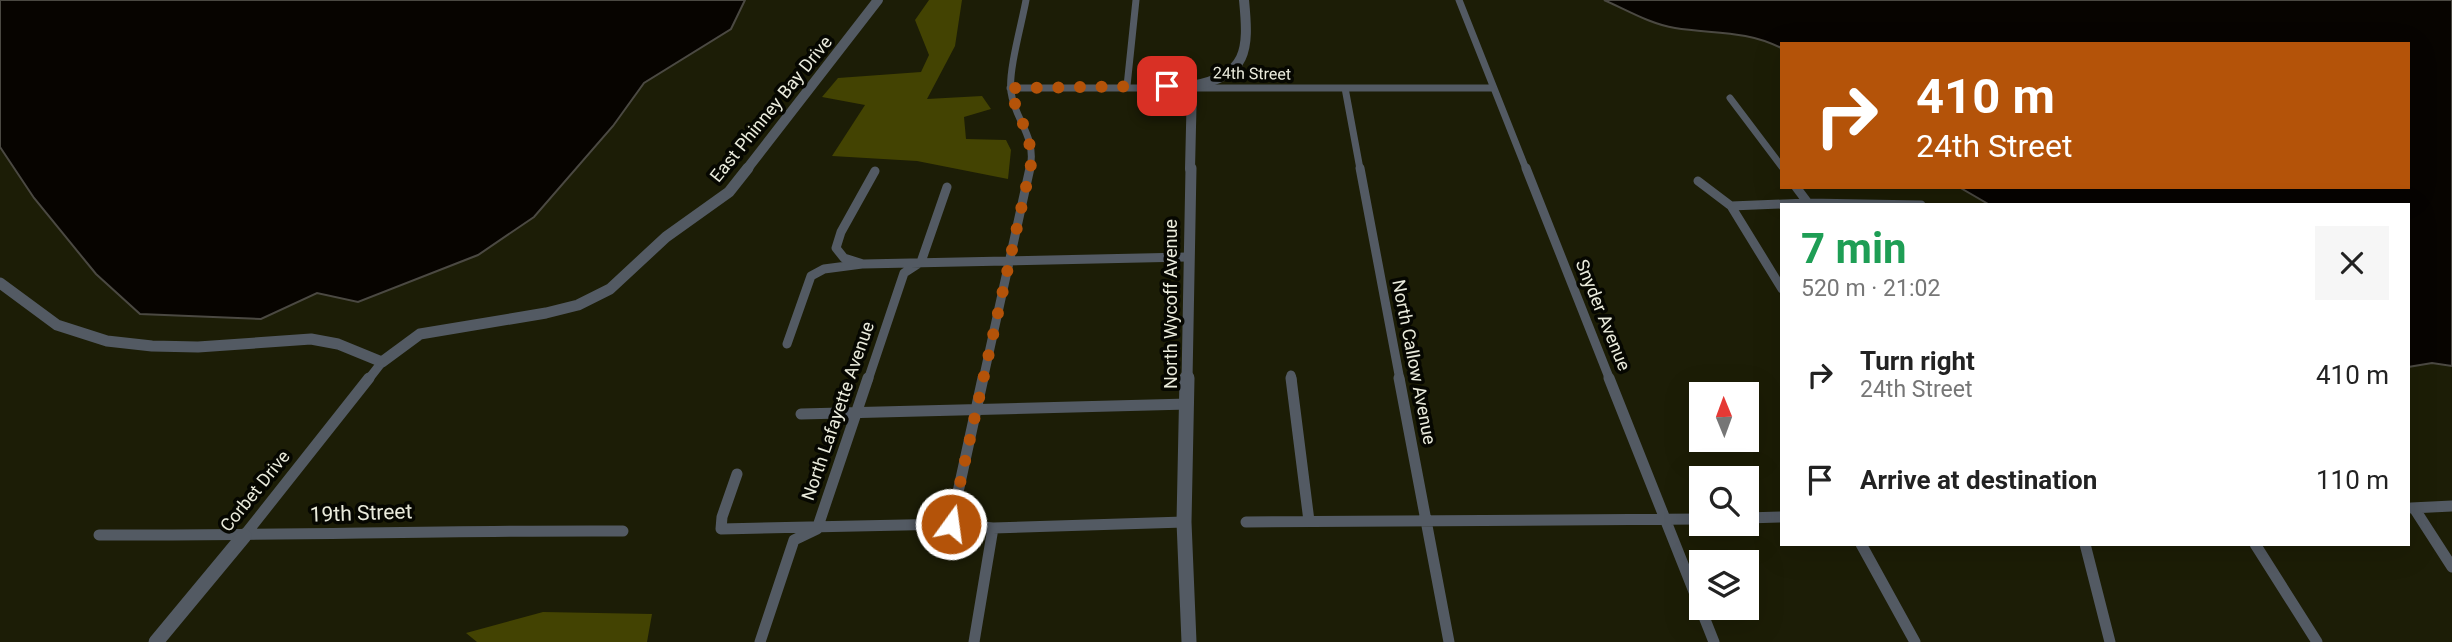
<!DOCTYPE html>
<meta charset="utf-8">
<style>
:root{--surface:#fff;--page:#f6f6f6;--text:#222;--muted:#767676}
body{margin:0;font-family:Roboto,sans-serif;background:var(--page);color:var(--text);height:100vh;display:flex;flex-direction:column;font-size:26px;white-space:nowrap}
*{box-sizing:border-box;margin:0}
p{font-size:23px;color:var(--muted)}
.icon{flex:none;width:38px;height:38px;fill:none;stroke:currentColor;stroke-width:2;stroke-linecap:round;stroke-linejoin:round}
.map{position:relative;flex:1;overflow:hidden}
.panel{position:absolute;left:1780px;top:203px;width:630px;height:343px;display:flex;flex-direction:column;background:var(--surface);border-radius:0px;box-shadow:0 7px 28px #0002}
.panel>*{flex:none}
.hud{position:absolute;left:1780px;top:42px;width:630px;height:147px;border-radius:0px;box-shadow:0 7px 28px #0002;background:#b45309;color:#fff;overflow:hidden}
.needle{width:46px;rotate:359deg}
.controls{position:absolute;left:1689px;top:382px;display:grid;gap:14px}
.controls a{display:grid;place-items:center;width:70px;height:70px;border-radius:0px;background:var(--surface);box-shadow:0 7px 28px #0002;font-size:35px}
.pin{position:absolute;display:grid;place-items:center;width:60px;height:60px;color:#fff;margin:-30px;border-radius:14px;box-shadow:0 4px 10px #0006}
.me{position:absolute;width:77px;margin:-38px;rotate:14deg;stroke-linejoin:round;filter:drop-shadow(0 0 5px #0008)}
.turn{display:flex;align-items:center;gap:24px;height:147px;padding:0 21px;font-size:32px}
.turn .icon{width:91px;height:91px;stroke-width:2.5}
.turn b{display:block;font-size:49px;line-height:60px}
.round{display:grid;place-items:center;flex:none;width:74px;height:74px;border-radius:0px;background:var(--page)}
.overview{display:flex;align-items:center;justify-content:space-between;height:119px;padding:0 21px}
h1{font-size:42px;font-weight:700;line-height:52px;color:#1e9e55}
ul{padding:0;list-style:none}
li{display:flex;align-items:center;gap:21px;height:105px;padding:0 21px}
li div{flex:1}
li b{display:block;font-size:26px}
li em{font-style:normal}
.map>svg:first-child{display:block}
</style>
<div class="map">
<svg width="2452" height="642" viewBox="0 0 2452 642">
<rect width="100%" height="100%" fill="#1c1d06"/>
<path fill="#434302" d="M929,0h33l-7,46 -28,53 55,-3 9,13 -27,8 2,22 40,1 5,10 -3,29 -91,-18 -85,-5 33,-51 -43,-8 16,-19 83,-6 8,-17 -14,-35z
M543,612l109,2 -5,28h-170l-11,-9z"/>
<path fill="#070400" stroke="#4b4942" stroke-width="2" d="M0,0h745l-14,29 -87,54 -31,43 -79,91 -56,38 -120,47 -41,-9 -56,26 -121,-5 -44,-40 -62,-76 -34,-51z
M1604,0h848v366l-20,-3 -24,4v-162h-418l-31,-18h449v-143h-626l-1,4c-34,-18 -69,-14 -106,-20 -25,-4 -48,-18 -71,-28z"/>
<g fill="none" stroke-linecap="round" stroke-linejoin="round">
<path stroke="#535a63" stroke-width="7" d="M1026,0c-4,23 -18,71 -15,92 4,29 26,44 19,77
M1459,0l67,169
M1127,86l9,-86
M1010,88h483
M1345,88l15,81
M1730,98l52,69"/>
<path stroke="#535a63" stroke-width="9" d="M1360,168l40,212
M1526,168l84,212
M875,171l-34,61 -5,16 8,10 19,6 324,-7
M1698,181l33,25 51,83
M1796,187l12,16
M1731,206l77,-3 113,2
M787,344l24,-68 13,-7 38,-5
M1291,375l1,5
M368,380l14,-18
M868,380l36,-107 17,-11 26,-75
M983,380l47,-212"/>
<path stroke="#535a63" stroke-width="11" d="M1291,378l18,143
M1399,378l50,264
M1609,378l105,264
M801,414l387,-10
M737,474l-15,43 -1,12 230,-5 42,4 191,-6
M2411,508l41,-2
M2414,508l38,59
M1746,518l36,-1
M1246,522l455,-3
M951,524l32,-146
M99,535c175,1 349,-5 524,-4
M244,536l125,-158
M1861,544l54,98
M2085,544l25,98
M2255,544l62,98
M760,642l34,-102 23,-11 51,-151
M974,642l19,-114"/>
<path stroke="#535a63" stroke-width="10" d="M747,169l131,-169
M1190,169l2,-83c56,-11 57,-35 52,-86"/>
<path stroke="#535a63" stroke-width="11" d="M0,283l57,42 50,16 45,5 46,1 113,-8 27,5 44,18 38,-28 126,-21 32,-8 32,-16 56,-52 63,-45 19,-24
M1187,380l4,-212"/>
<path stroke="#535a63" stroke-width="15" d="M1187,378l-3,144 5,120
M156,642l88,-106"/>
</g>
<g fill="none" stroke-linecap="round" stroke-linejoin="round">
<path stroke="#b45309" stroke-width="12" stroke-dasharray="0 21.6" d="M951,524l81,-364c-3,-31 -15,-45 -22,-72l157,-2"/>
</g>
<g text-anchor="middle" stroke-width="7" stroke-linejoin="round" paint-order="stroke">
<g font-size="16" fill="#eaebdc" stroke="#060701">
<text transform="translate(1252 73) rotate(1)" y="6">24th Street</text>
</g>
<g font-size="18" fill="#eaebdc" stroke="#060701">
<text transform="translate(771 109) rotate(-51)" y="6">East Phinney Bay Drive</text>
<text transform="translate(1171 304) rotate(-90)" y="6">North Wycoff Avenue</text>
<text transform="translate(1603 315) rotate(68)" y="6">Snyder Avenue</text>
<text transform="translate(1414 362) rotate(79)" y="6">North Callow Avenue</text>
<text transform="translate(838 411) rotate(-71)" y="6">North Lafayette Avenue</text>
<text transform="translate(255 491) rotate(-51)" y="6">Corbet Drive</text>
</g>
<g font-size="21" fill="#eaebdc" stroke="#060701">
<text transform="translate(361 513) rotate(-2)" y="7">19th Street</text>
</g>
</g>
</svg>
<div class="controls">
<a><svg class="needle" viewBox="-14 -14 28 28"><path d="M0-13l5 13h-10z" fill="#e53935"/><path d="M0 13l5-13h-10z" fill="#767676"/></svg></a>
<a><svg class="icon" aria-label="search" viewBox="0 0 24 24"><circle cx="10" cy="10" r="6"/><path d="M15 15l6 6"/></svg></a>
<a><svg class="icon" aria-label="layers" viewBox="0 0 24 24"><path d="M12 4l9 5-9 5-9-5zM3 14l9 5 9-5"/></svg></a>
</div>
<div class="pin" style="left:1167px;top:86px;background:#d93025"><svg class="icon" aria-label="arrive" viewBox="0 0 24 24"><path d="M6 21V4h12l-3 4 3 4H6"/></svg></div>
<svg class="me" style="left:951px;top:524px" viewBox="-20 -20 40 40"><circle r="17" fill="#b45309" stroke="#fff" stroke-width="3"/><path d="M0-11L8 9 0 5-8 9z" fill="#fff"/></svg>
<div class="hud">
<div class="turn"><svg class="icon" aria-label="right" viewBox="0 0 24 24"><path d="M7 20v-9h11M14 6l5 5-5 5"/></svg><div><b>410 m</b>24th Street</div></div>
</div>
<section class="panel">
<div class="overview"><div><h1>7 min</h1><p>520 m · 21:02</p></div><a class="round"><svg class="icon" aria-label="close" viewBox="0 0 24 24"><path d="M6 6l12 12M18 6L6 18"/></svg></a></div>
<ul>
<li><svg class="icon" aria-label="right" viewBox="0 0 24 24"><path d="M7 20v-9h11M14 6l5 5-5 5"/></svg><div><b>Turn right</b><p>24th Street</p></div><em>410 m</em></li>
<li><svg class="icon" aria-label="arrive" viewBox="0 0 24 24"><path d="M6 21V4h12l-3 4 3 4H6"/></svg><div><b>Arrive at destination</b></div><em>110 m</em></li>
</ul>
</section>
</div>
